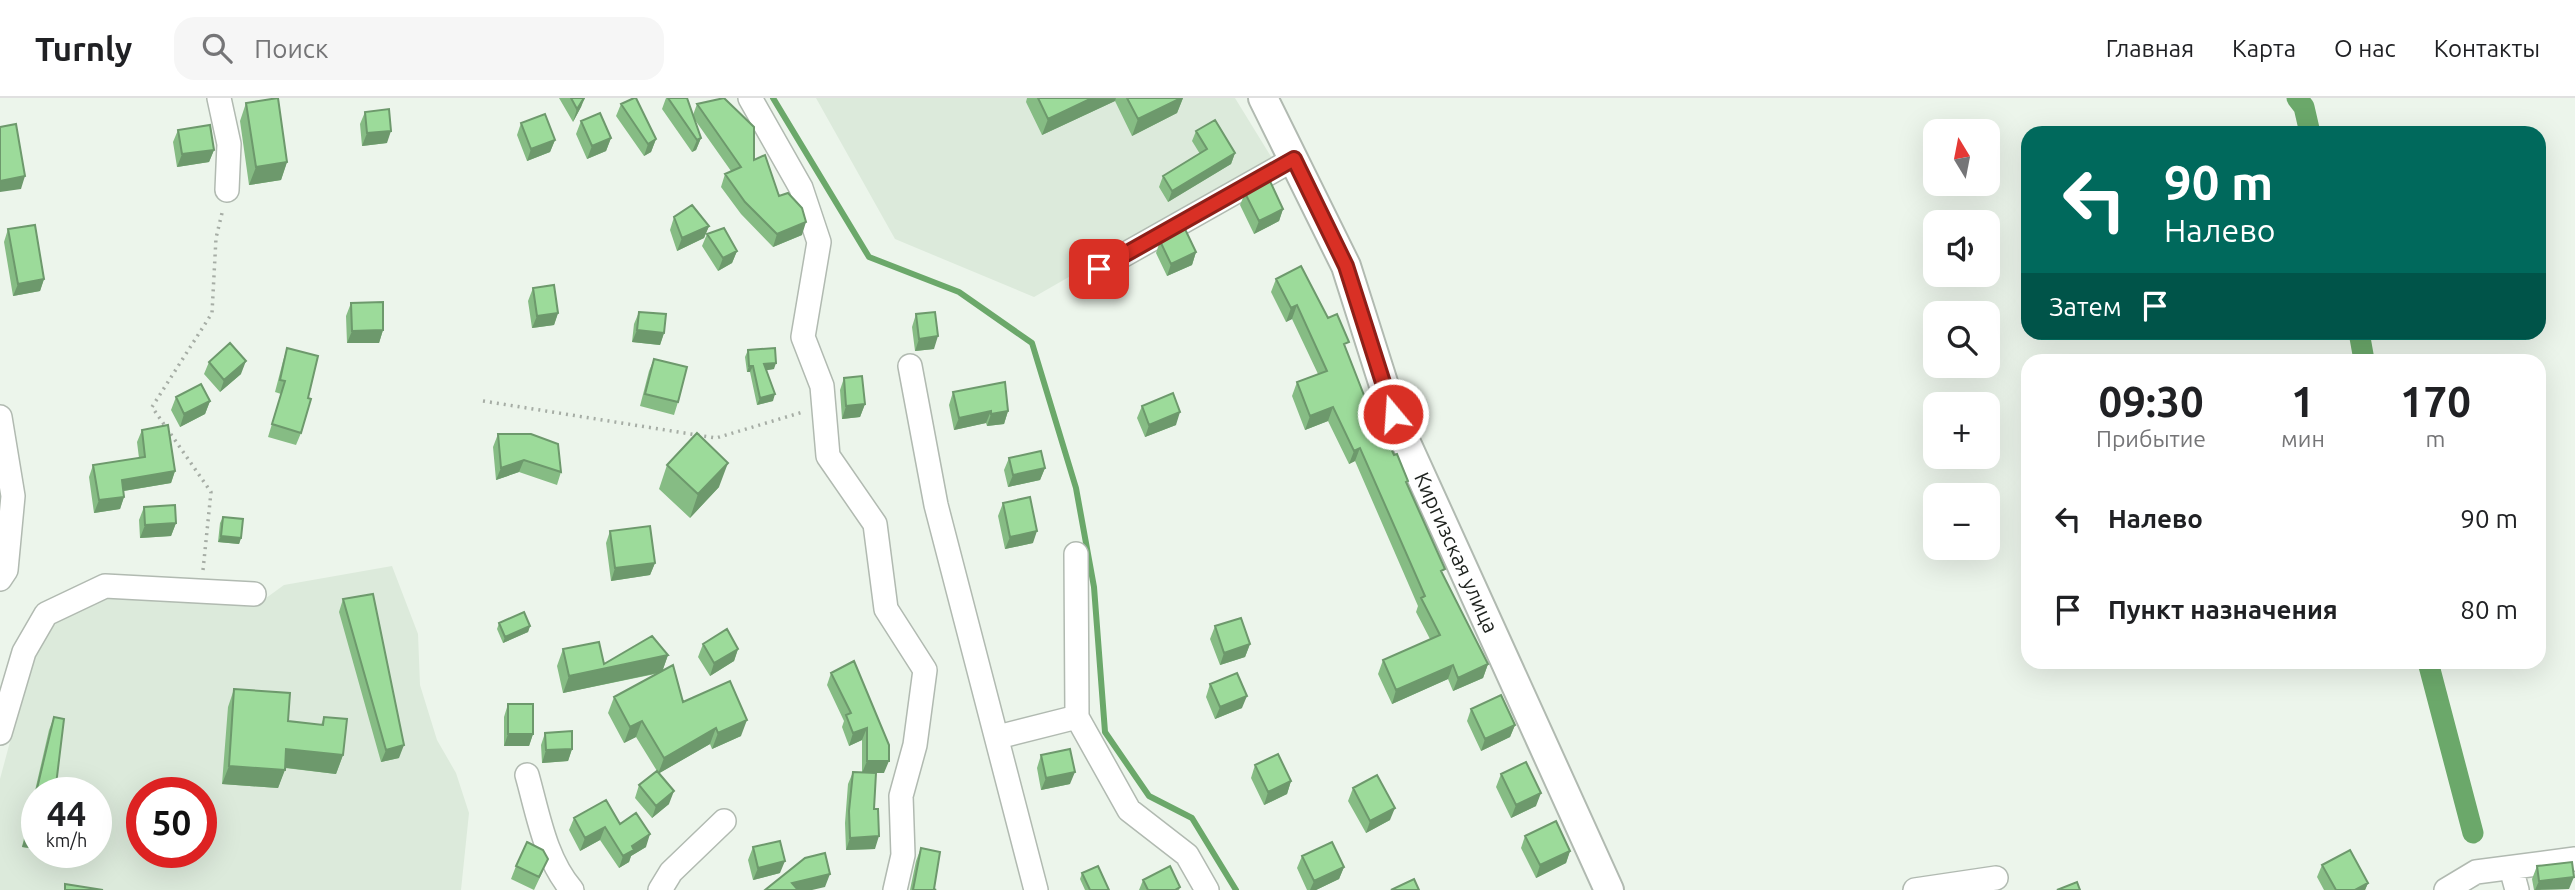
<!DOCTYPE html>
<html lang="ru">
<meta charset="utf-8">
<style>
:root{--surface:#fff;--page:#f6f6f6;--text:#202124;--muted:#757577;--line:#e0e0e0}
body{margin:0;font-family:Ubuntu,sans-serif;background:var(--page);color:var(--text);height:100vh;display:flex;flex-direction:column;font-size:26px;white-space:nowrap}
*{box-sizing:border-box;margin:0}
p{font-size:23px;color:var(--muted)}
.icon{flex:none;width:38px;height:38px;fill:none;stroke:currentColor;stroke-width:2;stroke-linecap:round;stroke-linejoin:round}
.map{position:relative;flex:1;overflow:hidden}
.panel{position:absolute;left:2021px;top:256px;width:525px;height:315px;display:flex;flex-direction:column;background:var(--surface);border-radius:21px;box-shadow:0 7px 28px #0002}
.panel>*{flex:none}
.guide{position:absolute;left:2021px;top:28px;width:525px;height:214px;border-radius:21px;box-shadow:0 7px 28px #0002;background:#00695c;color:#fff;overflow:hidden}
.needle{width:46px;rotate:350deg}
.controls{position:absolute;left:1923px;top:21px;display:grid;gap:14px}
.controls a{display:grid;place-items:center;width:77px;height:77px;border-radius:14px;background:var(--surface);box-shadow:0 7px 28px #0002;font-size:35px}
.speed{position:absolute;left:21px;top:679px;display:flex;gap:14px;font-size:35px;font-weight:700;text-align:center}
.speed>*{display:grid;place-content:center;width:91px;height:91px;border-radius:50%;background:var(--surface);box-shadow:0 7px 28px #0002;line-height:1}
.speed small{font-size:18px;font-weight:400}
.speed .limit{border:10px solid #d22;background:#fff;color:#111}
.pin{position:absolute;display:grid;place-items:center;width:60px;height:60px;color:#fff;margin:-30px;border-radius:14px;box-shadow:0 4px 10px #0006}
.me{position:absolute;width:77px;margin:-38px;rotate:342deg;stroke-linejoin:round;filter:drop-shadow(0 0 5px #0008)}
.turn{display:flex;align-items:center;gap:24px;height:147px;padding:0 28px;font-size:32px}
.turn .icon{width:91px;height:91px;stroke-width:2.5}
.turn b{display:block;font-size:49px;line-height:60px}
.then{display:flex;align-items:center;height:66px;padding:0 28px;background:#0003;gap:14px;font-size:26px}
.eta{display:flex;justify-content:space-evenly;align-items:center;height:119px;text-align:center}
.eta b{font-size:42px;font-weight:700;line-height:49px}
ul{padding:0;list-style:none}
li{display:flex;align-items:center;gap:21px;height:91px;padding:0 28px}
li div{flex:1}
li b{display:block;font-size:26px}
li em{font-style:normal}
header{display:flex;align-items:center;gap:42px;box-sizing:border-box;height:98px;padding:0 35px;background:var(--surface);border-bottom:2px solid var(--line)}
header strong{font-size:33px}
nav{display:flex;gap:38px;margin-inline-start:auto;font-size:24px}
.search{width:490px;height:63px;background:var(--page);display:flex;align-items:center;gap:18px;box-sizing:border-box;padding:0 24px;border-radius:21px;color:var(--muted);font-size:26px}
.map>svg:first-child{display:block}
</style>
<header>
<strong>Turnly</strong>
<div class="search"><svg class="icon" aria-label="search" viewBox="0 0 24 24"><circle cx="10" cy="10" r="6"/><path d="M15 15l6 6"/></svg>Поиск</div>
<nav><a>Главная</a><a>Карта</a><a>О нас</a><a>Контакты</a></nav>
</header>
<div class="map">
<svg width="2575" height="792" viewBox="0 0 2575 792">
<rect width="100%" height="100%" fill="#ecf5eb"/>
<path fill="#dceadb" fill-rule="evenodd" d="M816,0h419l38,62 -239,137 -139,-58z
M392,468l26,68 2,51 17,55 19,33 13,40 -8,77h-461v-111l34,-127 22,-30 50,-29 149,13 29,-21zM37,695h59v59h-59zM142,695h59v59h-59z"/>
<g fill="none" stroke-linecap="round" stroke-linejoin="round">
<path stroke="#6ba86a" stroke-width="6" d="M773,0l96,159 90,35 73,51 44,145 18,99 11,145 44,64 43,22 44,72"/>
<path stroke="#6ba86a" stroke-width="21" d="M2297,0l7,9 6,26
M2359,234l5,28
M2428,564l45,171"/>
<defs>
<path id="minor" d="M219,0l10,46 -2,46
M750,0l51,90 18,54 -16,95 19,49 6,70 47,68 11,85 39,61 -10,75 -14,51 2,59 -8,35
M1099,171l195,-110
M910,268l26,139 100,385
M0,319l13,79 -7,74 -6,9
M1076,456l1,163 52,93 58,45 20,35
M0,635l24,-81 22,-38 59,-28 149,8
M998,639l79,-20
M527,677c11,39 18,84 45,115
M2511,770l6,22
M660,792l11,-18 53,-51
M1915,792l81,-12
M2446,792l30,-18 99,-13"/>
<g id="major">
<path id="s1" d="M1263,0l83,168 47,148 216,476"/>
</g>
</defs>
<use href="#minor" stroke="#b1bab1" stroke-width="26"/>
<use href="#major" stroke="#b1bab1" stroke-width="32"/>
<path stroke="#a6ada5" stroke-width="3.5" stroke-dasharray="2 5" stroke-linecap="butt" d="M483,303l233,37 87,-26
M203,472l8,-78 -59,-85 60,-94 4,-75 7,-29"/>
<use href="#minor" stroke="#fff" stroke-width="23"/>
<use href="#major" stroke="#fff" stroke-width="28"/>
</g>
<path fill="#86bc84" d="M559,0h26l-4,9 -8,15z
M666,0h21l6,17 4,-11 57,56 25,36 23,39 -29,12 -32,-33 -20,-27 4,-13 6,-3 -36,-51 6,18 -5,12 -4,2 -30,-43z
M1027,0h156l-6,15 -45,23 -17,-35 -73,34 -16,-33z
M246,5l41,59 -6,18 -32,5 -9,-64z
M621,6l35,35 -5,13 -7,4 -28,-40z
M365,14l22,31 -25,3 -2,-22z
M581,23l30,17 -5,13 -19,8 -11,-25z
M521,25l34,17 -5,12 -23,9 -10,-26z
M178,32l36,20 -5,12 -32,5 -4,-25z
M1196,33l39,22 -4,11 -63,38 -9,-15 4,-11 37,-22 -8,-13z
M1245,95l38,16 -4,12 -25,13 -14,-29z
M674,119l35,9 -5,12 -27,13 -7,-21z
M8,131l36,50 -4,12 -27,5 -9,-54z
M707,136l30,17 -5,12 -14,8 -16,-25z
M1160,143l36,11 -4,13 -25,11 -11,-23z
M1276,181l52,39 18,32 23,58 38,76 35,90 46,90 -5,14 -30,13 -5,-12 -56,25 -14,-30 5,-14 47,-21 -14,-27 2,-6 -63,-145 -6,3 -21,-43 -23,9 -13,-34 5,-14 21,-8 -26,-55 -6,3 -15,-30z
M533,190l25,25 -4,12 -22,3 -4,-27z
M351,205l32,27 -4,13h-32l-1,-27z
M639,214l25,21 -4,12 -28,-3 2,-18z
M916,216l18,35 -19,2 -3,-24z
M287,250l21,50 -7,35 -5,12 -28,-8 13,-43 -6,-2 8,-31z
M748,252l26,19 -8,1 7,31 -16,4 -7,-33h-3l-2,-15z
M654,261l24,43 -4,13 -34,-9 9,-35z
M209,264l32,12 -21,18 -16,-18z
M844,280l21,26 -5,13 -18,2 -2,-29z
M953,294l55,19 -4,13 -17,2 -1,-3 -32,7 -5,-25z
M176,299l34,4 -5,13 -25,13 -9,-17z
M1142,308l34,19 -31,12 -8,-19z
M142,332l33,41 -4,12 -47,8v6l-4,12 -26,4 -5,-36 4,-12 46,-7 -2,-16z
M498,336l63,38 -4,13 -38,-13 -23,8 -3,-33z
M1009,360l36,10 -5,12 -32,7 -4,-17z
M667,367l52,22 -29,31 -31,-29z
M1003,405l30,40 -28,6 -7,-33z
M144,409l32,16 -5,13 -31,2 -1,-18z
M223,419l18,21 -2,6 -21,-2 2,-19z
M610,433l45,32 -5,12 -39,6 -5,-38z
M343,501l56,159 -18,4 -42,-150z
M499,525l31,3 -2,6 -25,11 -6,-14z
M1215,528l35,18 -5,13 -25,8 -10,-26z
M703,546l35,5 -4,12 -24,15 -12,-19z
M563,551l41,15 64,-9 -6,17 21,30 58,34 -29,13 -2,-5 -51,29 10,31 -17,14 -17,-20 4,-13 18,-14 -21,-34 -12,6 -16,-30 6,-16 46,-24 -97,20 -6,-27z
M854,563l30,112h-8l-2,36 1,40 -29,1 -1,-27 3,-39 5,-12h9v-32l-13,6 -7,-19 2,-6 -17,-36 4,-12z
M1210,586l32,24 -27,11 -9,-22z
M234,591l54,32 33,4 3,-8 19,38 -7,19 -51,-6 -7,20 -56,-4 6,-77z
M508,606l25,30 -4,12h-25v-29z
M1471,611l44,16 -5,12 -29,14 -14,-30z
M54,619l-17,132 -15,-2 27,-117z
M545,635l27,16 -4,12 -26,2 -1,-18z
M1041,657l29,29 -29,6 -4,-22z
M1255,667l36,16 -4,13 -23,11 -13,-27z
M1501,676l35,32 -25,12 -15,-31z
M1353,690l37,32 -24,13 -18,-32z
M574,720l46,6 26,23 -15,9 -2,6 -10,6 -19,-28 -20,11 -11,-21z
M1525,738l45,15 -4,12 -30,15 -15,-30z
M753,749l27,26 -27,7 -5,-20z
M921,750l13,41 2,1h-26l6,-29z
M1302,758l42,11 -5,12 -23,11h-9l-10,-22z
M2322,767l46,18 -3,7h-41l-7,-13z
M516,768l27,5 -9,19 -23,-11z
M2537,768l32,23 -35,1 -2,-11z
M1082,775l27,17h-24l-5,-11z
M1143,782l37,7 -1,3h-40z"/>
<path fill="#6d996c" d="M584,0l-3,9 -8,15 4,-13z
M1092,0h24l-1,3 -73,34 6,-16z
M1181,0h2l-6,15 -45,23 6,-17z
M391,33l-4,12 -25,3 5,-13z
M611,40l-5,13 -19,8 5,-13z
M701,40l-5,12 -4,2 5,-12z
M656,41l-5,13 -7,4 4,-12z
M555,42l-5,12 -23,9 4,-12z
M214,52l-5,12 -32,5 5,-13z
M1235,55l-4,11 -63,38 4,-11z
M287,64l-6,18 -32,5 7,-18z
M25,78l-4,13 -21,3v-11z
M1283,111l-4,12 -25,13 5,-13z
M806,124l-4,13 -29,12 4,-13z
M709,128l-5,12 -27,13 5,-13z
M737,153l-5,12 -14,8 5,-13z
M1196,154l-4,13 -25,11 4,-12z
M44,181l-4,12 -27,5 5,-12z
M1297,207l-5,14 -6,3 5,-14z
M558,215l-4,12 -22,3 5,-12z
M383,232l-4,13h-32l5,-12z
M637,232l27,3 -4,12 -28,-3z
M938,238l-4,13 -19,2 4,-12z
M246,263l-5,13 -21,18 4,-12z
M776,265l-2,6 -12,2 2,-7z
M749,268h4l-3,6h-3z
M775,296l-2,7 -16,4 3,-7z
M210,303l-5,13 -25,13 4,-13z
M865,306l-5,13 -18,2 4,-13z
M1333,309l-5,14 -23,9 5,-14z
M991,313l-5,12 -32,7 5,-12z
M1008,313l-4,13 -17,2 4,-12z
M1180,314l-4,13 -31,12 4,-12z
M1360,350l-5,13 -6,3 5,-13z
M524,362l-5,12 -23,8 5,-12z
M728,365l-9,24 -29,31 8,-24z
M1045,370l-5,12 -32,7 5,-12z
M175,373l-4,12 -54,9 5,-12z
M124,399l-4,12 -26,4 5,-13z
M176,425l-5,13 -31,2 5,-13z
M1037,433l-4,12 -28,6 5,-12z
M221,438l20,2 -2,6 -21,-2z
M655,465l-5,12 -39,6 4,-13z
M530,528l-2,6 -25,11 2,-6z
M1250,546l-5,13 -25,8 4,-12z
M738,551l-4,12 -24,15 4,-13z
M668,557l-6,17 -99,21 6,-17z
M1488,566l-5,14 -30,13 5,-13z
M1453,567l-5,14 -56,25 4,-14z
M1247,598l-5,12 -27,11 5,-12z
M747,622l-6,16 -29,13 6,-16z
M642,623l-6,16 -12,6 6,-16z
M1515,627l-5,12 -29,14 4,-12z
M716,630l-6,16 -52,30 6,-16z
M867,630l-5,12 -13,6 4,-13z
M508,636h25l-4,12h-25z
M404,647l-5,13 -18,4 5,-12z
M286,651l57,6 -7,19 -56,-7z
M572,651l-4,12 -26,2 4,-13z
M867,663h22l-5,12h-22z
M229,668l56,4 -7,18 -56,-4z
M1075,674l-5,12 -29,6 5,-12z
M1291,683l-4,13 -23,11 4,-13z
M674,693l-5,13 -17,14 4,-12z
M1541,695l-5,13 -25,12 5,-13z
M1395,710l-5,12 -24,13 4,-12z
M605,729l-5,13 -20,11 5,-13z
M650,736l-4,13 -15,9 -2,6 -10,6 4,-12 9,-10z
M26,737l11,1v13l-15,-2z
M879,738l-4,13 -29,1 4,-12z
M1570,753l-4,12 -30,15 4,-13z
M785,763l-5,12 -27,7 5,-12z
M1344,769l-5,12 -23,11h-6l4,-9z
M830,776l-5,13 -13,3h-22l2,-7z
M2574,779l-5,12 -34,1 4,-9z
M2368,785l-3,7h-10z"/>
<path fill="#9cdb9a" stroke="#6d996c" stroke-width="2" d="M278,0l9,64 -31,5 -10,-64z
M571,0h13l-7,11z
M634,0h2l20,41 -8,5 -27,-40z
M668,0h19l14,40 -4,2z
M724,0l30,29v33l11,-5 14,41 9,-3 14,15 4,14 -29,12 -32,-32 -20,-28 16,-7 -44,-63z
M1038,0h54l-44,21z
M1127,0h54l-43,21z
M389,11l2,22 -24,2 -2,-21z
M600,15l11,25 -19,8 -11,-25z
M545,16l10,26 -24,9 -10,-26z
M1215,22l20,33 -63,38 -9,-15 44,-27 -11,-18z
M16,26l9,52 -25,5v-54z
M210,27l4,25 -32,4 -4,-24z
M1269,81l14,30 -24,12 -14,-28z
M692,107l17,21 -27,12 -8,-21z
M35,127l9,54 -26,5 -10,-55z
M1184,129l12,25 -25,12 -11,-23z
M724,130l13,23 -14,7 -16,-24z
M1301,168l27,52 9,-4 12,28 -5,2 25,64 3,-1 22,48 3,-1 11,27 -2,1 39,87 -4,2 47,93 -30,14 -5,-13 -57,25 -13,-30 57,-25 -19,-37 4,-2 -65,-148 -6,3 -21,-44 -23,9 -13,-34 30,-11 -30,-66 -6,3 -15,-29z
M554,187l4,28 -21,3 -4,-28z
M383,204v28l-31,1 -1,-28z
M639,214l27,2 -2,19 -27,-3z
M935,214l3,24 -19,3 -3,-25z
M230,245l16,18 -22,19 -15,-18z
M287,250l31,8 -10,42 3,1 -10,34 -29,-9 13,-43 -5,-1z
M775,250l1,15 -12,1 11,30 -15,4 -7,-32h-4l-1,-16z
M654,261l33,8 -9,35 -33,-8z
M862,278l3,28 -19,2 -2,-28z
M1005,284l3,29 -17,3v-3l-32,7 -6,-26z
M201,286l9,17 -26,13 -8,-17z
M1173,295l7,19 -31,13 -7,-19z
M168,327l7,46 -53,9 2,17 -25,3 -6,-35 52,-8 -3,-27z
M697,335l31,30 -30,31 -31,-29z
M498,336h33l27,10 3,28 -37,-12 -23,8z
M1041,353l4,17 -32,7 -4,-17z
M1030,399l7,34 -27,6 -7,-34z
M175,407l1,18 -31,2 -1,-18z
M223,419l20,2 -2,19 -20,-2z
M650,428l5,37 -40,5 -5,-37z
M373,496l31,151 -18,5 -43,-151z
M524,514l6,14 -25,11 -6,-14z
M1241,520l9,26 -26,9 -9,-27z
M727,531l11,20 -24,14 -11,-19z
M652,538l16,19 -99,21 -6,-27 36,-7 5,22z
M854,563l35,84v16h-22v-33l-14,5 -7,-18 5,-2 -20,-40z
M673,567l10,37 47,-21 17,39 -29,13 -2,-5 -52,30 -22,-37 -12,6 -16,-30z
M1237,575l10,23 -27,11 -10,-23z
M234,591l56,4 -2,28 35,4 1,-8 23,2 -4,36 -57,-6 -1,21 -56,-4z
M1501,597l14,30 -30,14 -14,-30z
M508,606h25v30h-25z
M54,619l10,2 -9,74h-18v43l-11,-1z
M572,633v18l-26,1 -1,-17z
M1070,651l5,23 -29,6 -5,-23z
M1278,656l13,27 -23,11 -13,-27z
M1526,664l15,31 -25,12 -15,-31z
M657,673l17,20 -18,15 -17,-21z
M853,674l23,1 -2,36h4l1,27 -29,2 -1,-27z
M1377,677l18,33 -25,13 -17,-33z
M606,702l14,24 16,-11 14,21 -18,12 2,4 -11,6 -18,-29 -20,11 -11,-20z
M1556,723l14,30 -30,14 -15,-29z
M780,743l5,20 -27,7 -5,-21z
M527,744l16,8 5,9 -9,18 -23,-11z
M1332,744l12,25 -30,14 -12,-25z
M921,750l19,4 -6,37 2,1h-23z
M2350,752l18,33 -13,7h-19l-14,-25z
M825,755l5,21 -38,9 6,7h-33l40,-32z
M2572,764l2,15 -35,4 -2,-15z
M1098,768l11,24h-19l-8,-17z
M1170,768l10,21 -5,3h-27l-5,-10z
M1414,781l5,11h-28z
M2077,784l3,8h-23z
M65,786l38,6h-38z"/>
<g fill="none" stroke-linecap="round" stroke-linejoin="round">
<defs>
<path id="route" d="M1099,171l195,-110 52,107 47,148"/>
</defs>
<use href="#route" stroke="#8d1f18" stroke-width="18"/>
<use href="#route" stroke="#d93025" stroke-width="12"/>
</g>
<g text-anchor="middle" stroke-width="5" stroke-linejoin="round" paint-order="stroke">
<g font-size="21" fill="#1f231f" stroke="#fff">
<text dy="7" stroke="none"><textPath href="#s1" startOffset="495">Киргизская улица</textPath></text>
</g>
</g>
</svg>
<div class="controls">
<a><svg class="needle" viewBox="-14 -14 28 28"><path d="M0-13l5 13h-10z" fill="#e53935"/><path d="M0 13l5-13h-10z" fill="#757577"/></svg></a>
<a><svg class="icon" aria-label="sound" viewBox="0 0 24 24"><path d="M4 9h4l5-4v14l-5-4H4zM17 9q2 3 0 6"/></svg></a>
<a><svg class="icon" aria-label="search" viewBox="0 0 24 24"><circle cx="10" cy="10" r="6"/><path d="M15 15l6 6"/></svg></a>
<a>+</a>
<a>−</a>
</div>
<div class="speed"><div>44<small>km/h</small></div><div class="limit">50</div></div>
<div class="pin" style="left:1099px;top:171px;background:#d93025"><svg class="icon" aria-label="arrive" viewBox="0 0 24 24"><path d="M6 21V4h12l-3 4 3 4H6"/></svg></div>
<svg class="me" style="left:1393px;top:316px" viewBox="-20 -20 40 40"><circle r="17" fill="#d93025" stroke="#fff" stroke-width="3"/><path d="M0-11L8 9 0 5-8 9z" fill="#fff"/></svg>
<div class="guide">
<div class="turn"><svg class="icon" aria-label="left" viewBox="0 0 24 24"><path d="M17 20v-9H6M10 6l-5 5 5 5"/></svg><div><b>90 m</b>Налево</div></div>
<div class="then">Затем<svg class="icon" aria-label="arrive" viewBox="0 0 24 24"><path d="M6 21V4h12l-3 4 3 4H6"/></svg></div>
</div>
<section class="panel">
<div class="eta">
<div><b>09:30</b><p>Прибытие</p></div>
<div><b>1</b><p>мин</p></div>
<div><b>170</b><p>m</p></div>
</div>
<ul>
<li><svg class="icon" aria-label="left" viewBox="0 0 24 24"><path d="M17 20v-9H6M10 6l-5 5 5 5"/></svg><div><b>Налево</b></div><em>90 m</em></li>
<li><svg class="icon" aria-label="arrive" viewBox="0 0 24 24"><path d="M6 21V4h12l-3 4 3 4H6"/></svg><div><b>Пункт назначения</b></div><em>80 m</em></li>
</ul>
</section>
</div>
